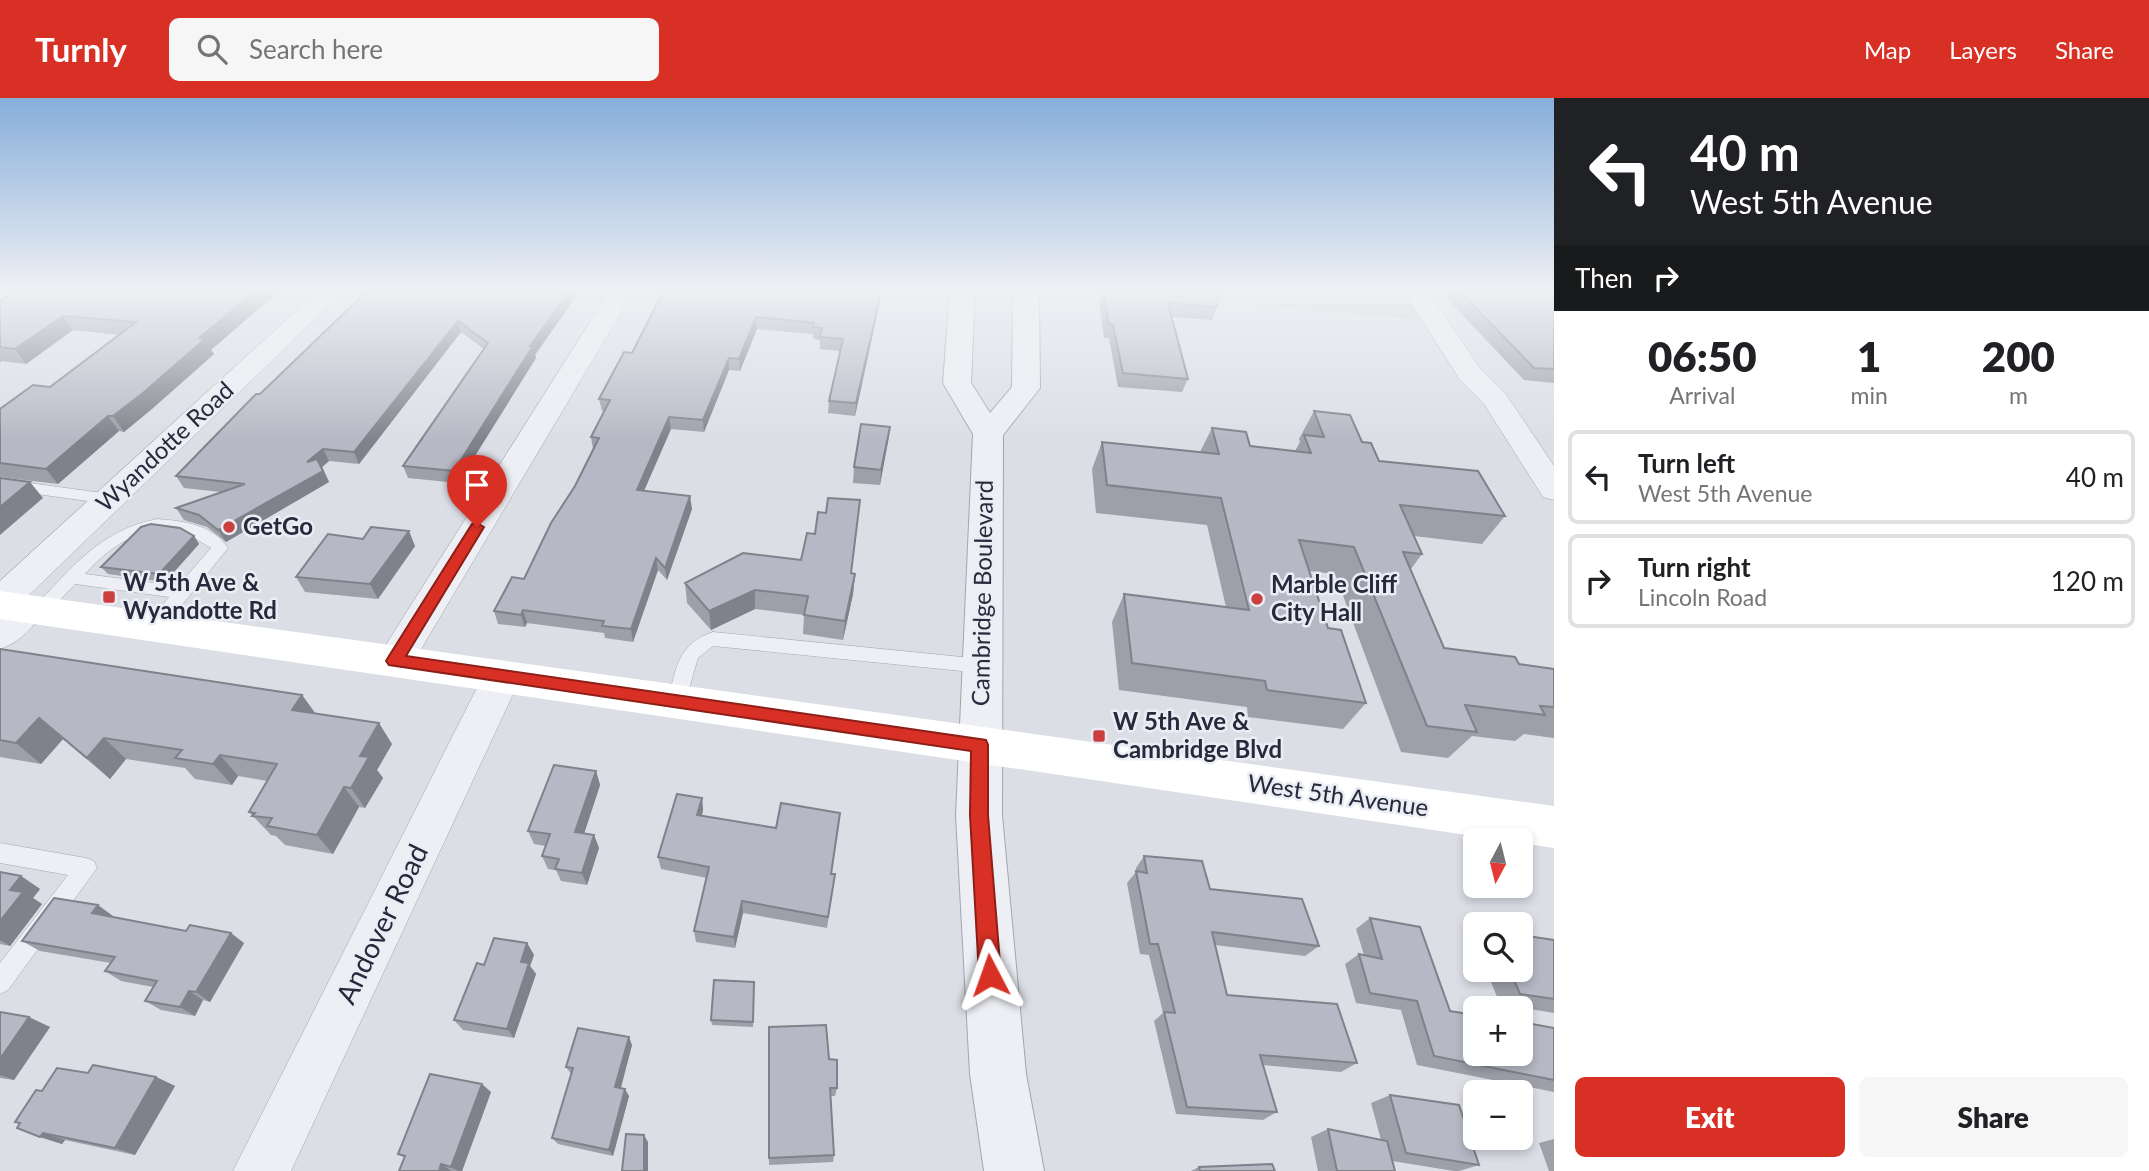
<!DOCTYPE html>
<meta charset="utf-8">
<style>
:root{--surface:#fff;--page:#f6f6f6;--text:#202124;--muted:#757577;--line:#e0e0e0;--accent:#d93025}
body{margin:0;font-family:Lato,sans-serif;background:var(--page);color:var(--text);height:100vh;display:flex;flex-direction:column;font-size:26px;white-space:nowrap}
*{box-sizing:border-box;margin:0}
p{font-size:23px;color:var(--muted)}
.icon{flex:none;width:38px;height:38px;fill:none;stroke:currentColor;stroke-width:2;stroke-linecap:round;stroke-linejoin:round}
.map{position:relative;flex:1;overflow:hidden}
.sheet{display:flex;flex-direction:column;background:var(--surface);width:595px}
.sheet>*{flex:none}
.banner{background:#202124;color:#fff;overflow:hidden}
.needle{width:46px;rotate:187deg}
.fabs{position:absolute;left:1463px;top:730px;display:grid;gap:14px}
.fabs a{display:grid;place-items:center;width:70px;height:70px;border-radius:10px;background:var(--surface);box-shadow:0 4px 10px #0003;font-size:35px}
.pin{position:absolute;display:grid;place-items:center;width:60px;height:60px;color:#fff;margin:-72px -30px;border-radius:50% 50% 50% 0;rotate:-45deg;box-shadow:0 0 7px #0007}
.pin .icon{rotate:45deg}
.me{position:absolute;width:77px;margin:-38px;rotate:356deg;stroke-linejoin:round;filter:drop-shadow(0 0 5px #0008)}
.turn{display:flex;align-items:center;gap:24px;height:147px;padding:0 21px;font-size:32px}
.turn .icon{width:91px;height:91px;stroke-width:2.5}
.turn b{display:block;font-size:49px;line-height:60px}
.then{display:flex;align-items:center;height:66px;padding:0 21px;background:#0003;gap:14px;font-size:26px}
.eta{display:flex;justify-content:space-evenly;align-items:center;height:119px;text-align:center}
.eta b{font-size:42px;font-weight:800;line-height:49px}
.button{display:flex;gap:14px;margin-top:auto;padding:14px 21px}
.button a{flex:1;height:80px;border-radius:10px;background:var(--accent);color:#fff;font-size:28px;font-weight:800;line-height:80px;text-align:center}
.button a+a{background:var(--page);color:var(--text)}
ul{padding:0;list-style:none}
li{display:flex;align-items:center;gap:21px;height:94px;margin:0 14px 10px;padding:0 7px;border:4px solid var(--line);border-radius:10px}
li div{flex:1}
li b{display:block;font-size:26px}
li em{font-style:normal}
header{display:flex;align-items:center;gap:42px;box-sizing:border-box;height:98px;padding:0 35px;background:var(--accent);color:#fff}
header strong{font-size:33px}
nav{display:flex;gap:38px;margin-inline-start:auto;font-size:24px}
.search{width:490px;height:63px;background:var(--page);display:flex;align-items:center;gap:18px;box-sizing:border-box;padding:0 24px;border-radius:10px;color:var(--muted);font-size:26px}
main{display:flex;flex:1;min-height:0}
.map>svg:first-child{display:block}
</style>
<header>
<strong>Turnly</strong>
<div class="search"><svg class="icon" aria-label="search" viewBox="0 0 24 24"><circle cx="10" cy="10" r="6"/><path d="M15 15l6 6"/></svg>Search here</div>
<nav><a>Map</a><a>Layers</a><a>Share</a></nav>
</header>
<main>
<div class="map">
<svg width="1554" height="1073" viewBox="0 0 1554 1073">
<rect width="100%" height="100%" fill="#dcdee6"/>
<path fill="#bfd0bd" d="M1216,194h190l17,28 -204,-18z"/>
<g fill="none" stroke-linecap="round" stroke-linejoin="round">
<defs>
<path id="service" d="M0,381l110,15 8,5 -8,5 -110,-15z
M157,421c26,2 55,5 71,29l-68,84h-12l-3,-5 24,-30 -94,-13 -29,31h-12l-3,-4 3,-4c39,-40 66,-77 123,-88zM157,431l29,4 25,15 -33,38 -93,-12c20,-22 42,-39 72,-45z
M713,534l269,27 6,2 3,5 -3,5 -6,2 -269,-27 -15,12 -14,48 -7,3 -7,-3 -2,-5c8,-32 9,-57 45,-69z
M0,745l86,15 8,3 3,7 -89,122 -8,4v-31l68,-88 -68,-12z"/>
<path id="minor" d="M0,194h17l-9,8 -8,2z
M317,194h26l-315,304 12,4 5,9c-10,17 -26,34 -45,40v-68z
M609,194h24l-225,379 -13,5 -13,-5 -6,-10 6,-10z
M1404,194h24l52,76 25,25 49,73v34l-11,-3 -59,-93 -24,-24z
M502,564l14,4 5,11 -230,494h-58l255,-505z"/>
<path id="tertiary" d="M950,194h25l-4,91 19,30 22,-26 1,-95h26l1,96 -37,47 -1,380 24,259 18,97h-60l-14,-97 -14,-259 17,-381 -30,-51z"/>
</defs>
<use href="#service" stroke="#a2a4b0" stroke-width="1"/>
<use href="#minor" stroke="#a2a4b0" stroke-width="1"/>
<use href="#tertiary" stroke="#a2a4b0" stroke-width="2"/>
<use href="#service" fill="#eeeff4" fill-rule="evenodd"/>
<use href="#minor" fill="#eeeff4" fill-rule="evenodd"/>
<use href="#tertiary" fill="#eeeff4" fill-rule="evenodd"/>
<path fill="#fff" fill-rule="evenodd" d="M0,493l1554,215v42l-33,-5v-3h-20l-1501,-221z"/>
</g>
<path fill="#9d9fa9" d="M12,194h266l-67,58 3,4 -61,54 -29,24 -5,-1 -61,53 -58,-7v-68l50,-22 70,-52 -47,-5 -47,34 -24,-3 -2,2v-62z
M358,194h221l-44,63 1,3 -78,125 -50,-5 -5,-12 81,-117 -23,-17 -102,132 -30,-3 -7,6 7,15 -103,60 -19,-15 -23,-7 -8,-12 45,-16 -37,-4 -8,-12 184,-178z
M663,194h219l-27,124 -27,-3 1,-12 11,-50 -20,-2v-9l-7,-1v-5l-56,-5 -17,42 -11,-1 -25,62 -33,-3 -27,62 48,18 -25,71 -9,-10 -25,72 -28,-4 -1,-5 -77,-10 -2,4 -27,-3 -4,-13 30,-32 51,-93 18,-37 -2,-12 13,-26h-2l-3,-12 33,-46z
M1102,194h117l-2,15 -5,13 -40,-3 16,62 -6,13 -64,-5 -9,-49h-5l-5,-35z
M1443,194h110l1,1v90l-30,-3 -73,-77z
M1314,313l48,31 17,19 126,55 -23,28 -68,-8 8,18 -11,15 33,79 75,16 35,5v69l-30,-4 -9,7 -43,-5 -24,22 -47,-6 -66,-178 -26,-3 19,57 38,75 -23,26 -95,-12 -1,-10 -128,-17 -7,-68 12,-28 102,13 -19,-82 -111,-12 -4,-44 10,-27 98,10 12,-24 38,18 45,5 5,-9 -1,-3z
M890,329l-10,58 -27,-2 1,-16z
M858,422l-7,53 4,1 -2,20 -10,46 -40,-6 1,-19 -49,-6 -44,21 -24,-27 -2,-20 116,-23 14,-26z
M194,438l5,8 -34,38 -57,-8 -7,-7z
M415,448l-37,53 -73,-7 -9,-15z
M0,551l302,46 14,19 76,30 -15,26 6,8 -18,30 -6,-1 -26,47 -48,-9 -9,-9 -5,-1 -22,-23 19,-31 -30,-5 -6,9 -37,-6 -10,-11 -59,-9 -16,20 -47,-40 -22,25 -41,-7z
M596,673l4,14 -16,49 10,1 5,13 -12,37 -26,-4 -5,-11 -8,-1 -6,-13 4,-10 -12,-2 -6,-13z
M702,700l1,12 -1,6 74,12 63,-2 -8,48h4l-8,54 -84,-15 -8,35 -39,-6 -2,-11 13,-53 -46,-9 -3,-12z
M1144,758l66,33 109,57 -14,10 -90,-11 12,50 130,68 -16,9 -78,-7 14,47 -14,8 -87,-6 -22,-93 9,-8 -14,-58 -9,-1 -13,-71 9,-11v-4z
M0,774l21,4 19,13 -7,9 9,6 -32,42 -10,-2z
M113,818v1l131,26 -34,59 -7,-2 -8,16 -34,-6 -16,-9 8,-14 -32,-6 -16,-10 6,-8 -71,-12 -18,-10z
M1370,820l80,93 104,17v64l-137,-27 -16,-55 -45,-7 -11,-39 14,-10 5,1 -8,-26z
M1554,842v73l-54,-9 -14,-34h35z
M527,845l7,12 -4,11 6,8 -22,64 -51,-8 -9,-10 30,-55z
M754,889l-1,40 -41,-2 -1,-5z
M0,914l50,15 -36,53 -14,-2z
M769,929l60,32 8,29 -2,8h-4l3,59 -1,7 -64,3z
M632,947l-11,43 8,8 -16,60 -55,-12 -6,-6 19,-64 -5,-7z
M88,975l68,4 19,9 -40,69 -70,-15 -3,4 -22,-7 2,-46z
M491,994l-29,79h-63l5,-14 -6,-3z
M1390,997l89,70 -20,6h-5l-62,-10 3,10h-77l-7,-34 17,-8 53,11 -10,-37z
M1554,1041v32h-5l-10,-28z
M1199,1069l76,4h-84z"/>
<path fill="#7f828a" d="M254,194h24l-67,58 3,4 -61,54 -29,24 -11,-16 86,-78z
M569,194h10l-44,63 1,3 -78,125 -4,-12 76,-125z
M881,194h1l-27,124 1,-13z
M63,218l10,14 -47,34 -11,-15z
M756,219l1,12 -17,42 -1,-12z
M458,223l3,11 -102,132 -5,-12z
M729,260v12l-25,62 -1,-12z
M108,318l11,15 -61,53 -12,-15z
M669,319l2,12 -32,73 -2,-12z
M890,329l-2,15 -8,43 1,-15z
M323,351l6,12 -7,6 7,15 -103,60 -8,-12 89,-68z
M30,384l13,16 -43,37v-28z
M690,398l2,13 -25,71 -2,-12z
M409,433l6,15 -37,53 -8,-15z
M194,438l5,8 -34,38 -6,-8z
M656,460l2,12 -25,72 -2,-13z
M855,476l-2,20 -10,46 2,-19z
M755,492v19l-44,21 -2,-19z
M523,512l4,13 -2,4 -4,-12z
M302,597l15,21 -25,-6z
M39,620l24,21 -22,25 -25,-21z
M379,625l13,21 -15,26 6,8 -18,30 -14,-20 9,-32z
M104,640l22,21 -16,20 -23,-21z
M220,657l18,21 -6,9 -19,-21z
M596,673l4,14 -20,61 -5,-14z
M344,689l15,20 -26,47 -16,-19z
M702,700l1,12 -4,17 -2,-12z
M594,737l5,13 -12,37 -5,-12z
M21,778l19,13 -7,9 9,6 -32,42 -10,-6v-19l10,-31z
M742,803l1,12 -8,35 -1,-11z
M98,807l15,11 -5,8 -16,-11z
M231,835l13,10 -34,59 -14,-10z
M527,845l7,12 -4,11 6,8 -22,64 -7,-9 14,-67z
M189,893l14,9 -8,16 -15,-9z
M29,919l21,10 -36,53 -14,-5v-16z
M629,939l3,8 -13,49 -4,-7z
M156,979l19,9 -40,69 -20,-7z
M482,986l9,8 -29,79h-4l-7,-4z
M625,991l4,7 -16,60 -4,-6z
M43,1035l22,7 -3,4 -22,-7z
M644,1037l4,7v29h-4z
M441,1066l10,7h-12z"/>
<path fill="#b6b9c5" stroke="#7f828a" stroke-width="2" d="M12,194h242l-55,46 6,1 -62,54 -30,23h-5l-62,53 -46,-6v-54l33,-24 17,2 86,-65 -73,-6 -48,33 -15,-2v-46z
M366,194h203l-39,54h3l-79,125 -51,-5 85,-123 -30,-22 -104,131 -31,-3 -16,13 10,-3 6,12 -105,59 -19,-15 -23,-7 69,-24 -69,-8 80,-82h4z
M663,194h218l-25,111 -27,-2 14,-62 -23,-2 2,-9 -9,-1 1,-4 -58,-6 -17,42 -10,-1 -26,62 -34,-3 -32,73 53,6 -25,72 -9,-10 -25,71 -29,-3 2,-5 -81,-11 -2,5 -27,-4 18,-34 12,2 27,-56 24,-37 24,-48 -8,-1 19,-37 -11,-1 25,-47 8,1z
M1103,194h116l-2,15 -49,-4 20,76 -65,-6 -10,-48 -4,-1z
M1460,194h93l1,1v76l-20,-1z
M1314,313l36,4 12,27 9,1 8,18 99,10 27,45 -105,-11 22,49 -19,-2 41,96 71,9 4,7 35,5v38l-14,-1 5,9 -80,-10 12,27 -50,-6 -73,-179 -55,-7 29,88 13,2 25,73 -99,-13 -2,-9 -133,-18 -8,-69 125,16 -28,-112 -114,-13 -5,-43 117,12 -7,-26 34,4 4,14 61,7 -7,-18 20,2z
M861,326l29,3 -9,43 -27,-3z
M0,380l30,4 -30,25z
M828,400l32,2 -9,73 4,1 -10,47 -41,-6 4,-19 -53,-6 -46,21 -24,-28 58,-30 58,7 6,-27 8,1 3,-22 8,1z
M151,426l29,4 14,8 -35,38 -58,-7 40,-40z
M371,429l38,4 -39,53 -74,-7 32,-43 35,5z
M0,551l302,46 -10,15 87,13 -19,33 9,1 -18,31 -7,-1 -27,48 -50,-9 5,-8 -20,-2 3,-3 -6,-1 28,-48 -57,-9 -7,9 -38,-6 7,-8 -78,-12 -17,20 -48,-40 -23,25 -16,-3z
M554,667l42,6 -21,61 19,3 -12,38 -27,-4 4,-10 -17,-3 8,-22 -22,-3z
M677,696l25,4 -5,17 79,13 5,-25 59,10 -9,61h4l-7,43 -86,-16 -8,36 -40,-6 15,-64 -51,-10z
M1144,758l58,5 8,28 92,10 17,47 -107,-14 15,63 110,9 20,59 -97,-8 17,57 -90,-5 -23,-95 11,1 -17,-69h-8l-14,-73 11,2z
M0,774l21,4 -11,14 13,2 -23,29z
M54,800l44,7 -6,8 94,18 4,-6 41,8 -35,59 -7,-1 -9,16 -35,-6 12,-20 -52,-10 10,-14 -93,-16z
M1370,820l50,9 30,84 25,4v39h46v-32l33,6v52l-120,-24 -17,-55 -47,-8 -11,-39 23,5z
M1521,837l33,5v59l-34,-5 -10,-24h11z
M494,840l33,5 -6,19 8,1 -22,66 -53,-9 23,-57 7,2z
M714,882l40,2 -1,40 -42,-2z
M0,914l29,5 -29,42z
M826,927l3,34 8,1v28h-7l4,67 -65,3v-131z
M578,930l51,9 -14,50 10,2 -16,61 -57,-12 21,-70 -7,-1z
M93,967l63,12 -41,71 -72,-15 -3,4 -23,-9 3,-5 -5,-1 21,-32 6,1 15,-23 31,5z
M430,976l52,10 -31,83 -10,-3 -2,7h-40l6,-15 -7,-2z
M1390,997l69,10 20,60 -73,-12z
M1328,1031l59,12 8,30h-58z
M626,1036l18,1v36h-22z
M1272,1066l3,7h-75l-1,-4z"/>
<linearGradient id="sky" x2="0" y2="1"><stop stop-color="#87aeda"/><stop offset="0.56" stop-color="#eff0f4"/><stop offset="1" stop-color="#eff0f4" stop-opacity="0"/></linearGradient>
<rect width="1554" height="344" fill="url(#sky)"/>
<path fill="#d93025" stroke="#8d1f18" stroke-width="2" d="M477,425l7,4 -78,129 580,84 2,5v70l13,160 -3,7 -8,3 -7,-3 -4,-7 -9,-160 1,-64 -582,-86 -3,-4 3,-5 83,-132z"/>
<g fill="#cc3f3f" stroke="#ebedf4" stroke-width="2.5">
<circle cx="229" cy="429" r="7"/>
<rect x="102" y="492" width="14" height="14" rx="3.5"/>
<circle cx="1257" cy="501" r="7"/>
<rect x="1092" y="631" width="14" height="14" rx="3.5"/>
</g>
<g text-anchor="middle" stroke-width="5" stroke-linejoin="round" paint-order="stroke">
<g font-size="24" fill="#262a3c" stroke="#ebedf4">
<text transform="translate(165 349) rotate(-43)" y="8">Wyandotte Road</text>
<text transform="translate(983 495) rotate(-89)" y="8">Cambridge Boulevard</text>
<text transform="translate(1338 698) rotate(8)" y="8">West 5th Avenue</text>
</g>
<g font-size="24" font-weight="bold" fill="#262a3c" stroke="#ebedf4" text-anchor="start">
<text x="243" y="437">GetGo</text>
<text x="123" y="493">W 5th Ave &amp;<tspan x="123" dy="28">Wyandotte Rd</tspan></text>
<text x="1271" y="495">Marble Cliff<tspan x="1271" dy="28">City Hall</tspan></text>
<text x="1113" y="632">W 5th Ave &amp;<tspan x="1113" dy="28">Cambridge Blvd</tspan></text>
</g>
<g font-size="28" fill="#262a3c" stroke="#ebedf4">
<text transform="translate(382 826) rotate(-64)" y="10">Andover Road</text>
</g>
</g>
</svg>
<div class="fabs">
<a><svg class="needle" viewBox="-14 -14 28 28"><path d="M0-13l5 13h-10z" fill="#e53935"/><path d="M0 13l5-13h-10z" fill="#757577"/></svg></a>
<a><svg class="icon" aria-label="search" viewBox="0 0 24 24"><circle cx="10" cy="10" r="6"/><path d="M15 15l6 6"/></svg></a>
<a>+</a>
<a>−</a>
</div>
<div class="pin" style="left:477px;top:429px;background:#d93025"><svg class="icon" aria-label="arrive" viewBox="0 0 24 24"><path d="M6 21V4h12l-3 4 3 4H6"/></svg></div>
<svg class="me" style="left:990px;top:877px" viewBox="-20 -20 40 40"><path d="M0-17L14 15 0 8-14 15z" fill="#d93025" stroke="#fff" stroke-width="4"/></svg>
</div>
<section class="sheet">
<div class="banner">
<div class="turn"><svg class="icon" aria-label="left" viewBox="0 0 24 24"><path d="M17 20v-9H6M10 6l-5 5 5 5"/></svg><div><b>40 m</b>West 5th Avenue</div></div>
<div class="then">Then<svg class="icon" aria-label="right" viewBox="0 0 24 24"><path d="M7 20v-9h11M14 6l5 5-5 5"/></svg></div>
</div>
<div class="eta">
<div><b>06:50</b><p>Arrival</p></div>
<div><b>1</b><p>min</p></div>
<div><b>200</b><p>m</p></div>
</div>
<ul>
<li><svg class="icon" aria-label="left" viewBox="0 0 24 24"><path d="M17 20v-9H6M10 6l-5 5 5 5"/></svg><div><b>Turn left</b><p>West 5th Avenue</p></div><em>40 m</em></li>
<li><svg class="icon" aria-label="right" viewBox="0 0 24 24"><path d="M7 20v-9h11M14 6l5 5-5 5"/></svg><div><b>Turn right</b><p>Lincoln Road</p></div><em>120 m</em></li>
</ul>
<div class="button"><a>Exit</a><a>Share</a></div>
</section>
</main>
